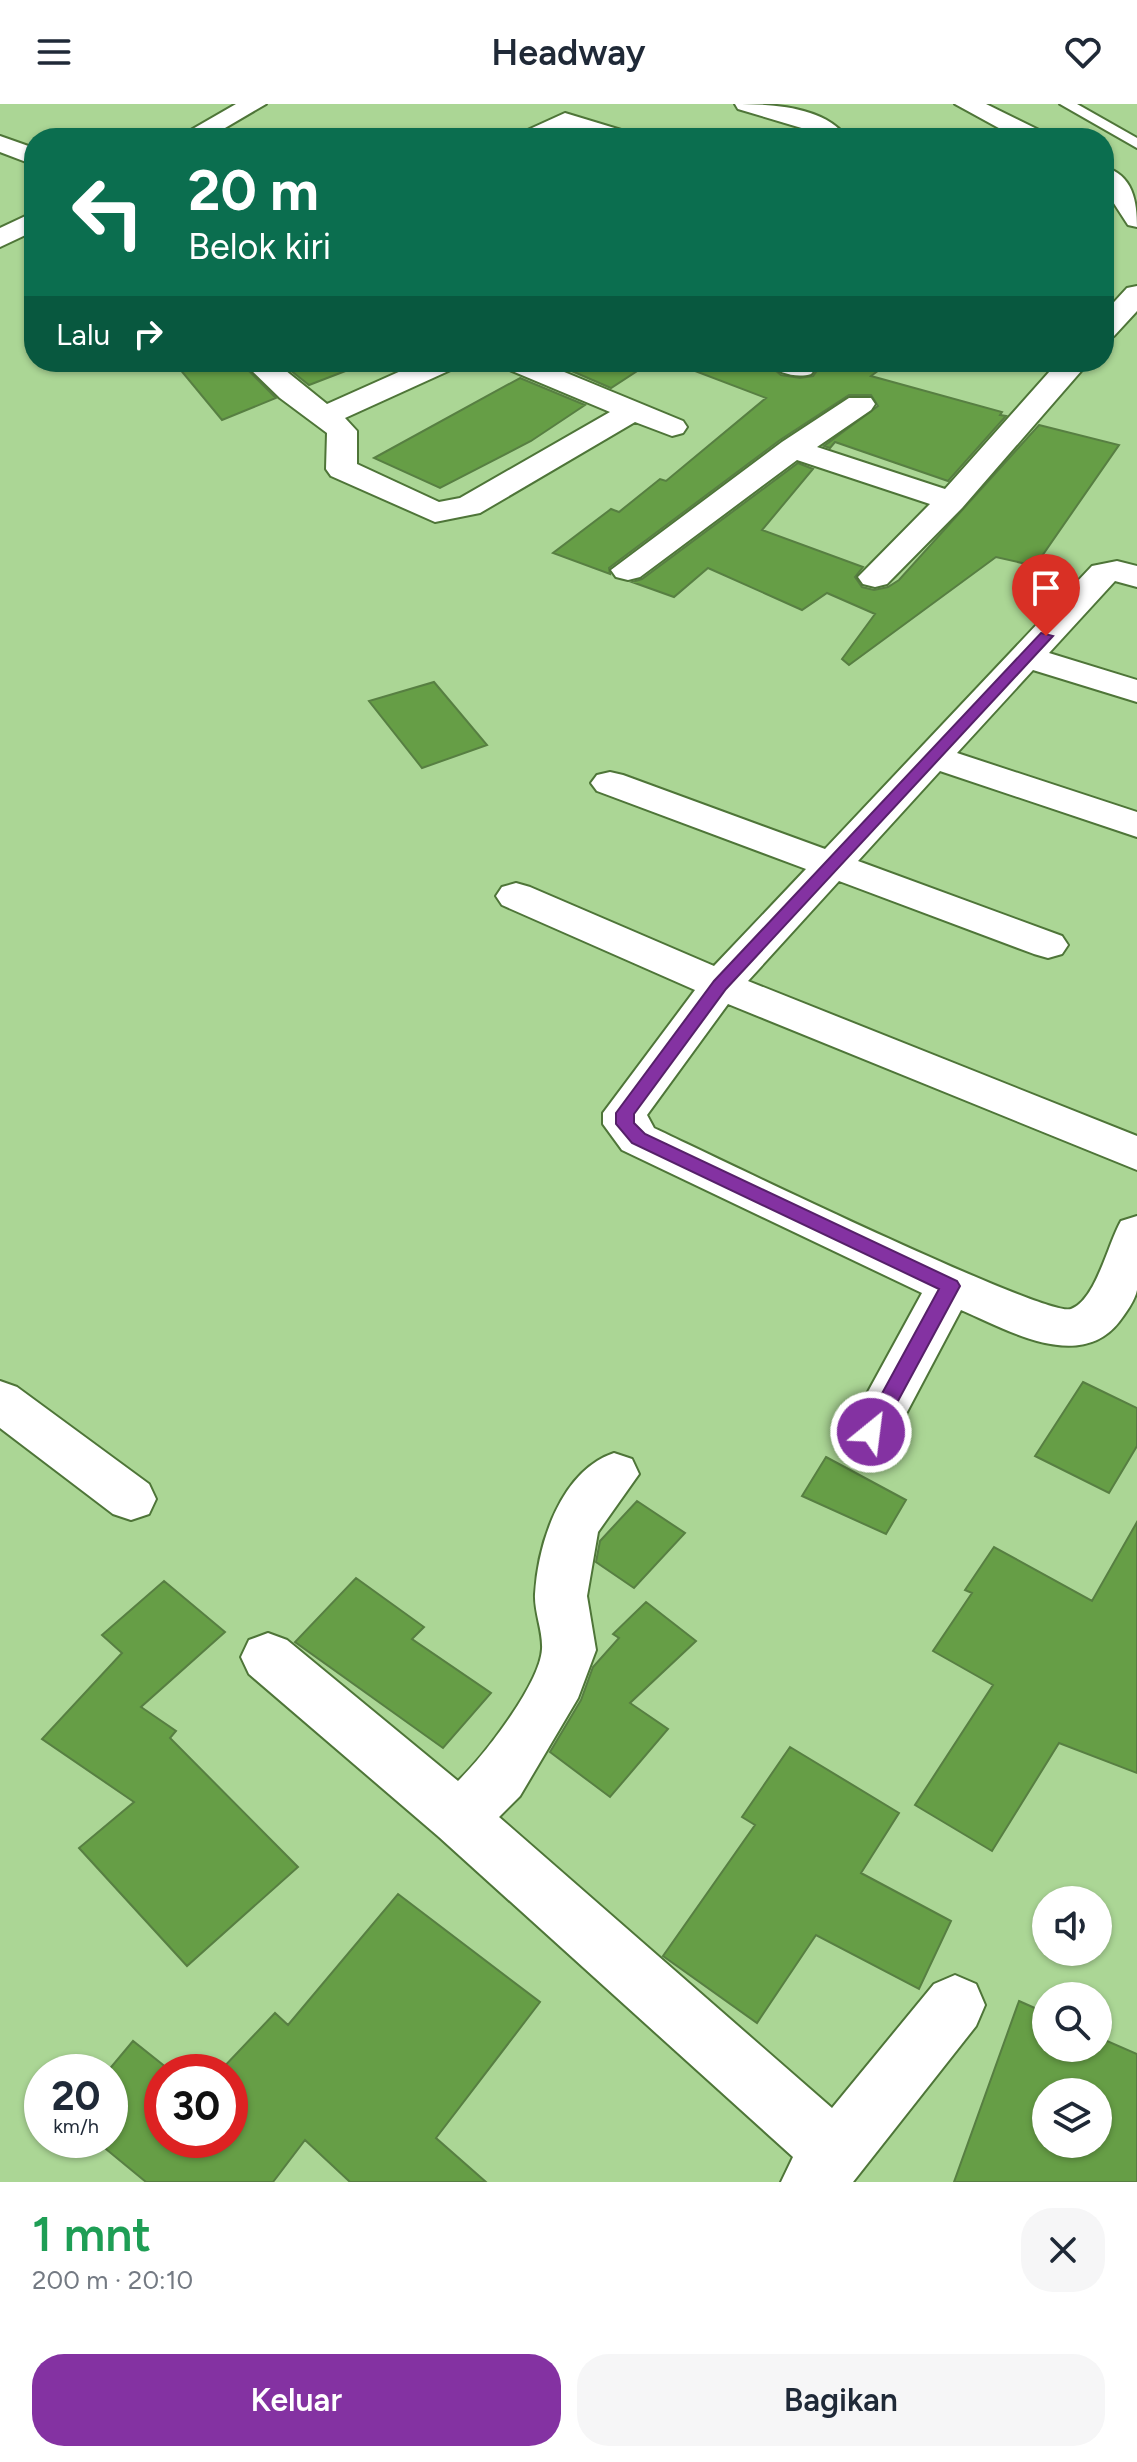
<!DOCTYPE html>
<html lang="id">
<meta charset="utf-8">
<style>
:root{--surface:#fff;--page:#f6f6f7;--text:#1f2937;--muted:#747a83;--accent:#8432a2}
body{margin:0;font-family:Figtree,sans-serif;background:var(--page);color:var(--text);height:100vh;display:flex;flex-direction:column;font-size:30px;white-space:nowrap}
*{box-sizing:border-box;margin:0}
p{font-size:26px;color:var(--muted)}
.icon{flex:none;width:44px;height:44px;fill:none;stroke:currentColor;stroke-width:2;stroke-linecap:round;stroke-linejoin:round}
.map{position:relative;height:2078px;overflow:hidden}
.details{display:flex;flex-direction:column;background:var(--surface);flex:1}
.details>*{flex:none}
.hud{position:absolute;left:24px;top:24px;width:1090px;height:244px;border-radius:32px;box-shadow:0 2px 6px #0004;background:#0b6e4f;color:#fff;overflow:hidden}
.buttons{position:absolute;left:1032px;top:1782px;display:grid;gap:16px}
.buttons a{display:grid;place-items:center;width:80px;height:80px;border-radius:50%;background:var(--surface);box-shadow:0 2px 6px #0004;font-size:40px}
.speed{position:absolute;left:24px;top:1950px;display:flex;gap:16px;font-size:40px;font-weight:700;text-align:center}
.speed>*{display:grid;place-content:center;width:104px;height:104px;border-radius:50%;background:var(--surface);box-shadow:0 2px 6px #0004;line-height:1}
.speed small{font-size:20px;font-weight:400}
.speed .limit{border:12px solid #d22;background:#fff;color:#111}
.pin{position:absolute;display:grid;place-items:center;width:68px;height:68px;color:#fff;margin:-82px -34px;border-radius:50% 50% 50% 0;rotate:-45deg;box-shadow:0 0 8px #0007}
.pin .icon{rotate:45deg}
.me{position:absolute;width:88px;margin:-44px;rotate:29deg;stroke-linejoin:round;filter:drop-shadow(0 0 6px #0008)}
.turn{display:flex;align-items:center;gap:28px;height:168px;padding:0 32px;font-size:36px}
.turn .icon{width:104px;height:104px;stroke-width:2.5}
.turn b{display:block;font-size:56px;line-height:68px}
.then{display:flex;align-items:center;height:76px;padding:0 32px;background:#0003;gap:16px;font-size:30px}
.round{display:grid;place-items:center;flex:none;width:84px;height:84px;border-radius:32px;background:var(--page)}
.summary{display:flex;align-items:center;justify-content:space-between;height:136px;padding:0 32px}
h1{font-size:48px;font-weight:600;line-height:60px;color:#1e9e55}
.action{display:flex;gap:16px;margin-top:auto;padding:16px 32px}
.action a{flex:1;height:92px;border-radius:32px;background:var(--accent);color:#fff;font-size:32px;font-weight:600;line-height:92px;text-align:center}
.action a+a{background:var(--page);color:var(--text)}
header{display:flex;justify-content:space-between;align-items:center;height:104px;padding:0 32px;background:var(--surface);font-size:36px;font-weight:600}
.map>svg:first-child{display:block}
</style>
<header><svg class="icon" aria-label="menu" viewBox="0 0 24 24"><path d="M4 6h16M4 12h16M4 18h16"/></svg>Headway<svg class="icon" aria-label="heart" viewBox="0 0 24 24"><path d="M12 20l-8-8c-3-5 5-10 8-4 3-6 11-1 8 4z"/></svg></header>
<div class="map">
<svg width="1137" height="2078" viewBox="0 0 1137 2078">
<rect width="100%" height="100%" fill="#abd695"/>
<path fill="#669e46" stroke="#577f42" stroke-width="2" fill-rule="evenodd" d="M174,258h66l36,36 -54,22z
M280,258h81v3l-52,20z
M551,258h100l-40,26z
M682,258h83l16,13 19,3 13,-2 6,-8 -4,-6h75l-19,14 131,36 -2,3 6,1 -58,65 -113,-39 -5,6 -6,-2 54,-40 -7,-11h-22l-69,45 -171,128 1,6 -57,-21 58,-44 8,3 41,-33 6,2 100,-83 -84,-32z
M520,274l65,27 -54,36 -91,47 -66,-30z
M1039,321l80,20 -84,121 -39,-9 -147,108 -7,-6 33,-45 -48,-21 -25,17 -94,-42 -34,29 -42,-15 10,-3 156,-116 15,6 -51,61 101,37 -8,10 7,10 12,3 14,-3 11,-7z
M434,578l53,63 -65,23 -53,-67z
M1083,1278l54,26v38l-28,47 -74,-37z
M826,1353l80,43 -20,34 -84,-38z
M637,1397l48,32 -51,55 -38,-26 4,-21z
M1137,1418v251l-78,-30 -67,108 -77,-46 78,-120 -60,-34 39,-58 -7,-3 29,-43 98,54z
M356,1474l68,49 -12,12 79,54 -48,55 -148,-106z
M164,1477l61,51 -84,75 35,24 -6,7 128,129 -111,99 -108,-118 55,-46 -92,-63 80,-86 -20,-18z
M646,1498l50,39 -66,62 38,26 -58,68 -60,-45 31,-52 12,-33 26,-29 -6,-4z
M790,1643l109,66 -38,60 90,48 -32,68 -103,-54 -59,88 -94,-67 92,-131 -13,-8z
M398,1790l142,108 -104,136 50,44h-136l-45,-42 -32,42h-127l-51,-42h15v-68h-3l26,-31 39,31h-10v68h68v-68h-11l56,-59 13,12z
M1019,1897l27,12v35h52v-11l39,17v128h-183zM1046,1988h52v52h-52z"/>
<g fill="none" stroke-linecap="round" stroke-linejoin="round">
<defs>
<path id="service" d="M1060,0h17l60,34v10z"/>
<path id="minor" d="M236,0h30l-58,34h-31z
M735,0c35,0 90,2 112,34h-26l-6,-6 -77,-23z
M955,0h31l59,29 3,5h-31z
M565,9l66,20 3,5h-37l-30,-9 -18,9h-31l3,-5z
M0,32l34,12v17l-34,-13z
M1104,63c29,8 33,34 33,60l-9,-2 -24,-37z
M34,108v19l-34,16v-19z
M1137,182v25l-23,25 -10,3v-26l23,-25z
M243,258h32l52,42 94,-42h39l-5,6 -110,50 12,13v33l82,38 21,-4 150,-86 -105,-44 -5,-6h40l143,59 4,6 -4,6 -11,3 -37,-14 -155,91 -45,9 -104,-46 -5,-7 1,-36 -47,-35z
M768,258h43l5,6 -5,6c-13,4 -34,0 -43,-12z
M1058,258h31l-127,146 -75,76 -12,3 -12,-3 -5,-7 72,-73 -133,-44 -157,117 -12,3 -12,-3 -5,-7 171,-128 67,-44h22l4,6 -4,6 -54,37 128,42z
M1117,457l20,5v21l-22,-6 -66,72 88,27v22l-104,-32 -76,83 180,59v25l-197,-66 -82,90 204,75 6,9 -6,9 -14,4 -14,-4 -195,-73 -91,100 389,155v34l-409,-166 -81,111 7,13c49,23 391,190 417,181 25,-9 37,-66 50,-88l16,-5c0,23 0,51 0,74 -2,10 -11,23 -18,32 -40,51 -113,7 -158,-12l-72,136 -18,6 -18,-6 -7,-14 76,-139 -300,-143 -19,-26v-11l92,-123 -193,-85 -6,-9 6,-9 14,-4 14,4 184,79 92,-97 -209,-78 -6,-8 6,-8 13,-3 13,3 202,74 267,-283z
M0,1277l17,6 132,97 7,15 -7,15 -18,6 -18,-6 -113,-86z
M614,1349l18,6 7,15 -41,58 -11,64 9,54 -18,48 -58,98 -21,21 333,291 102,-124 21,-9 21,9 9,21 -9,21 -123,156h-72l12,-25 -354,-320 -190,-163 -8,-17 8,-17 19,-7 19,7 171,141c25,-24 82,-97 84,-132 1,-18 -8,-37 -7,-55 3,-51 26,-123 79,-141z"/>
</defs>
<use href="#service" stroke="#4e7538" stroke-width="4"/>
<use href="#minor" stroke="#4e7538" stroke-width="4"/>
<use href="#service" fill="#fff" fill-rule="evenodd"/>
<use href="#minor" fill="#fff" fill-rule="evenodd"/>
</g>
<path fill="#8432a2" stroke="#562069" stroke-width="2" d="M1041,529l12,3 -327,353 -92,125v9l11,11 312,147 3,5 -82,152 -7,2 -10,-8 78,-143 -307,-146 -16,-19v-11l98,-132z"/>
</svg>
<div class="buttons">
<a><svg class="icon" aria-label="sound" viewBox="0 0 24 24"><path d="M4 9h4l5-4v14l-5-4H4zM17 9q2 3 0 6"/></svg></a>
<a><svg class="icon" aria-label="search" viewBox="0 0 24 24"><circle cx="10" cy="10" r="6"/><path d="M15 15l6 6"/></svg></a>
<a><svg class="icon" aria-label="layers" viewBox="0 0 24 24"><path d="M12 4l9 5-9 5-9-5zM3 14l9 5 9-5"/></svg></a>
</div>
<div class="speed"><div>20<small>km/h</small></div><div class="limit">30</div></div>
<div class="pin" style="left:1046px;top:532px;background:#d93025"><svg class="icon" aria-label="arrive" viewBox="0 0 24 24"><path d="M6 21V4h12l-3 4 3 4H6"/></svg></div>
<svg class="me" style="left:871px;top:1328px" viewBox="-20 -20 40 40"><circle r="17" fill="#8432a2" stroke="#fff" stroke-width="3"/><path d="M0-11L8 9 0 5-8 9z" fill="#fff"/></svg>
<div class="hud">
<div class="turn"><svg class="icon" aria-label="left" viewBox="0 0 24 24"><path d="M17 20v-9H6M10 6l-5 5 5 5"/></svg><div><b>20 m</b>Belok kiri</div></div>
<div class="then">Lalu<svg class="icon" aria-label="right" viewBox="0 0 24 24"><path d="M7 20v-9h11M14 6l5 5-5 5"/></svg></div>
</div>
</div>
<section class="details">
<div class="summary"><div><h1>1 mnt</h1><p>200 m · 20:10</p></div><a class="round"><svg class="icon" aria-label="close" viewBox="0 0 24 24"><path d="M6 6l12 12M18 6L6 18"/></svg></a></div>
<div class="action"><a>Keluar</a><a>Bagikan</a></div>
</section>
